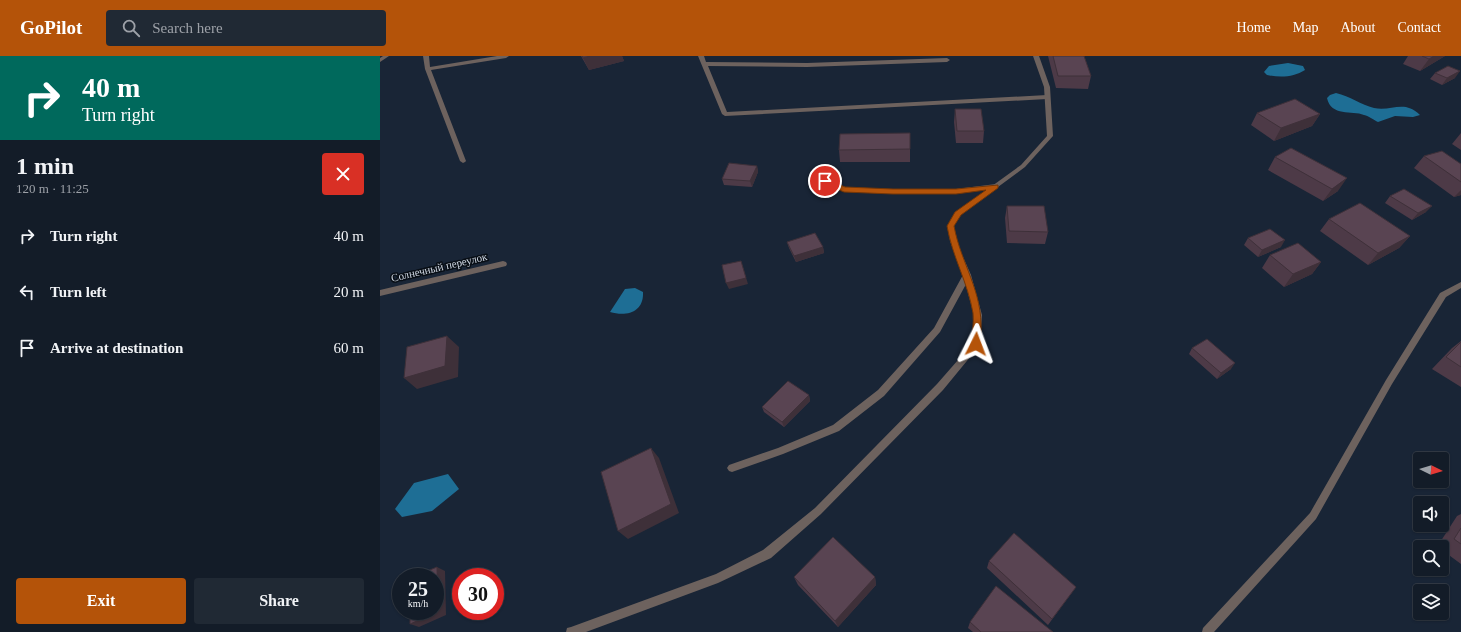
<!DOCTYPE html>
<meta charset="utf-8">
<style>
:root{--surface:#131c28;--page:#202934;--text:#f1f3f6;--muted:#9da1a8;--line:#323a45;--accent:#b45309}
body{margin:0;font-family:"Times New Roman",serif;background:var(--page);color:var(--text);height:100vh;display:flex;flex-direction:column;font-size:15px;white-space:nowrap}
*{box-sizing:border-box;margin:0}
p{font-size:13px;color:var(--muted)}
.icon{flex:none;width:22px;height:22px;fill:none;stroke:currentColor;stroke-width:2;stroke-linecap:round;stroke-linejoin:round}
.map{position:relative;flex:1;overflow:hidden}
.drawer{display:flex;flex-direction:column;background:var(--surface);width:380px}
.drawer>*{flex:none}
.guide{background:#00695c;color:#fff;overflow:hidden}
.needle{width:26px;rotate:95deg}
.controls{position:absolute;left:1033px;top:396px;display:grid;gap:8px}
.controls a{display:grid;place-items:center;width:36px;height:36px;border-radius:4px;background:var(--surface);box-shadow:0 1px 3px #0004,0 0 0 1px var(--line);font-size:20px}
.speed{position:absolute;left:12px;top:512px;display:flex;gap:8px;font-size:20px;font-weight:700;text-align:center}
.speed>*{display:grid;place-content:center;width:52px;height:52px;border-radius:50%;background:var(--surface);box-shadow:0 1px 3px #0004,0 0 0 1px var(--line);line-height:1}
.speed small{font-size:10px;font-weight:400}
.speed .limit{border:6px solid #d22;background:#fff;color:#111}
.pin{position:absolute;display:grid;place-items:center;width:34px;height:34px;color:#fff;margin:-17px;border:2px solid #fff;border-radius:50%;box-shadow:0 1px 4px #0007}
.me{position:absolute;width:44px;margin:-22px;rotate:3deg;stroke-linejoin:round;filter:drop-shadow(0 0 3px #0008)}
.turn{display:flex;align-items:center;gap:14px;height:84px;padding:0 16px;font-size:18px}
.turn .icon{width:52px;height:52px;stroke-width:2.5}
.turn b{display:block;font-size:28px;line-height:34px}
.round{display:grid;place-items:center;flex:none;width:42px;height:42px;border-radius:4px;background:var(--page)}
.overview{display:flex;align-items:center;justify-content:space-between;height:68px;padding:0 16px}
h1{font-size:24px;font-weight:700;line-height:30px}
.cta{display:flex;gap:8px;margin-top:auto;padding:8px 16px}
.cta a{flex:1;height:46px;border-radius:4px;background:var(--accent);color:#fff;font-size:16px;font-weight:700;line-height:46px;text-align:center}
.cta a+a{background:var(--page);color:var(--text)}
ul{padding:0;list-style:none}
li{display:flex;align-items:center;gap:12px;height:56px;padding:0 16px}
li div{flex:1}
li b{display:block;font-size:15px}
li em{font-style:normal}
header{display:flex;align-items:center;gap:24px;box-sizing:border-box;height:56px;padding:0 20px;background:var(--accent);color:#fff}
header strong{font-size:19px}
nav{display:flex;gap:22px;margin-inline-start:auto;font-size:14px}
.search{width:280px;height:36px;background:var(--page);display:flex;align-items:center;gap:10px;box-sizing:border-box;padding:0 14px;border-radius:4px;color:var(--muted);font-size:15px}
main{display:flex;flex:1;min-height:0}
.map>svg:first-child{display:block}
</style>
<header>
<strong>GoPilot</strong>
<div class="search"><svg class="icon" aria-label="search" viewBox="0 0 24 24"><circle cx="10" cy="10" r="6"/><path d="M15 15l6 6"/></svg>Search here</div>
<nav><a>Home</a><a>Map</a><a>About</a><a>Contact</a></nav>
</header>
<main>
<section class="drawer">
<div class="guide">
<div class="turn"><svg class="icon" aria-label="right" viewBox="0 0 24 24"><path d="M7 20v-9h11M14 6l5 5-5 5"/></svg><div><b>40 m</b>Turn right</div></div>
</div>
<div class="overview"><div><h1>1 min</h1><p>120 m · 11:25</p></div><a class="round" style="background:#d93025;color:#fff"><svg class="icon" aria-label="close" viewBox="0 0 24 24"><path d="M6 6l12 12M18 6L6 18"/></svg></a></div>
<ul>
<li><svg class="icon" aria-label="right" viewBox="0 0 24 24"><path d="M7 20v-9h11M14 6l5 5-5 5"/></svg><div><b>Turn right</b></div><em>40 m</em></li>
<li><svg class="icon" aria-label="left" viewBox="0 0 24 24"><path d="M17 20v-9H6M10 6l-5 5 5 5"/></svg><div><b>Turn left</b></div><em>20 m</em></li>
<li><svg class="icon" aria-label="arrive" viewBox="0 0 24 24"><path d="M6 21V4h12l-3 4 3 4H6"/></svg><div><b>Arrive at destination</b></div><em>60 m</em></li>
</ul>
<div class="cta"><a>Exit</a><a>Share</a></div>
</section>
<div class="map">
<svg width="1081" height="576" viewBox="0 0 1081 576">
<rect width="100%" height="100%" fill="#192536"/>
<path fill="#1e6e95" d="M908,7l15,3 2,4c-11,7 -24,8 -38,5l-3,-3 5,-6z
M956,37c14,3 25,12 38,15 17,4 30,-9 46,7l-7,2 -18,-1 -17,6c-4,-2 -9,-6 -14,-7 -12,-5 -33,2 -37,-17l3,-3z
M255,232l8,4c1,20 -16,25 -33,20l15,-23z
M68,418l11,15 -27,22 -30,6 -7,-8 19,-26z"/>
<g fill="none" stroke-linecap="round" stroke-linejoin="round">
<path fill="#6d625e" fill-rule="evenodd" d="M3,0h6l-9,6v-4z
M43,0h6l1,11 67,-11h12l-3,2 -75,12 35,91 -1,1 -2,1 -3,-2 -35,-92z
M318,0h6l2,6 101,1 140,-5 3,2 -3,2 -140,5 -99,-1 19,46 320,-17 3,2 -3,2 -322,17 -3,-2z
M445,123l20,8 48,3 63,-1 40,-5 3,2 -3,2 -40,5 -63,1 -49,-3 -21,-9v-2z
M587,216l4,3 -31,57 -56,64 -45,35 -56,23 -51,18 -3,-1 -2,-3 2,-3 49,-17 55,-23 45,-35 56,-62 30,-55z"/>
<path fill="#6d625e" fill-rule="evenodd" d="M653,0h6l11,31 3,49 -28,31 -65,48 -6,11 2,15 15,34 11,40 -2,30 -37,45 -122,124 -50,44 -53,25 -132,49h-20l1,-4 4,-1 145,-53 47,-24 52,-42 122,-124 35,-40 2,-29 -11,-40 -13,-34 -2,-15 8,-14 65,-47 26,-29 -3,-49z
M123,205l3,1 1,2 -1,2 -126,30v-6z
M1081,226v6l-15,9 -54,87 -76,135 -102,113h-12l1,-4 107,-115 76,-133 54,-87z"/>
</g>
<path fill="#4d3a47" d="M201,0h41l2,5 -35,9z
M668,0h36l7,20 -3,13 -32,-1z
M1028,0h37l-25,15 -17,-7z
M1055,17l20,5 -13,7 -12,-6z
M575,53l29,22 -1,12h-27l-2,-21z
M877,57l63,1 -8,12 -38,15 -23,-16z
M530,77v29h-70l-1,-12z
M1081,77v17l-9,-6z
M1044,100l37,8v31l-7,2 -40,-29z
M895,101l63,34 -15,10 -55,-31z
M377,110l1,6 -6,15 -28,-2 -2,-6z
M1010,140l36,16 -14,8 -27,-17z
M627,150l41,26 -3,12 -38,-1 -2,-25z
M949,163l81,17 -11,12 -31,17 -48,-34z
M868,182l33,9 -23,10 -14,-12z
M407,186l36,5 1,6 -28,9 -7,-14z
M890,199l51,7 -9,12 -28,13 -22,-19z
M1081,285v46l-29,-18 20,-21z
M812,292l39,21 -14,10 -28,-25z
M429,339l1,6 -26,26 -20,-15 -2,-5z
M1081,458v50l-19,-14v-3h-5l20,-31z
M609,505l87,26 -28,38 -61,-57z
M414,521h81l1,8 -38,42 -40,-42z
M590,566l83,10h-80l-5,-4z"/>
<path fill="#3e3039" d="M210,0h32l2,5 -35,9 -6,-12z
M1054,0h11l-25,15 9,-12z
M1080,15l-5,7 -13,7 5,-7z
M940,58l-8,12 -38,15 7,-13z
M377,110l1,6 -6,15 -2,-6z
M967,122l-9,13 -15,10 9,-12z
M1081,134v5l-7,2z
M1052,150l-6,6 -14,8 6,-7z
M1030,180l-11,12 -31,17 10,-12z
M905,184l-4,7 -23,10 4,-7z
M443,191l1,6 -28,9 -2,-6z
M361,205l7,23 -19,5 -3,-6z
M941,206l-9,12 -28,13 9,-13z
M67,280l12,11 -1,30 -41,12 -13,-11z
M855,307l-4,6 -14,10 4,-6z
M429,339l1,6 -26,26 -2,-5z
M271,392l8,10 20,55 -51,26 -10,-8z
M57,511l8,4 1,44 -27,12 -9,-3z
M495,521l1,8 -38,42 -3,-6z"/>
<path fill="#594452" stroke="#3e3039" d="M202,0h8l-7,2z
M673,0h31l7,20h-33z
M1042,0h12l-5,3z
M1068,10l12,5 -13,7 -12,-5z
M915,43l25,15 -39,14 -24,-15z
M575,53h26l3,22h-27z
M530,77v16l-71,1 1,-16z
M911,92l56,30 -15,11 -57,-32z
M1062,95l19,13v18l-37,-26z
M349,107l28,3 -7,15 -28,-2z
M1024,133l28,17 -14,7 -28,-17z
M980,147l50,33 -32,17 -49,-34z
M627,150h37l4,26 -39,-1z
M890,173l15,11 -23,10 -14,-12z
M435,177l8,14 -29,9 -7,-14z
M918,187l23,19 -28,12 -23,-19z
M361,205l5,17 -20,5 -4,-18z
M67,280l-2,30 -41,12 3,-31z
M827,283l28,24 -14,10 -29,-25z
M1081,286v25l-15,-10z
M408,325l21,14 -27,27 -20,-15z
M271,392l20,56 -53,27 -17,-59z
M1081,472v16l-7,-5z
M634,477l62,54 -24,32 -63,-58z
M453,481l42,40 -40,44 -41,-44z
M57,511l1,45 -28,12v-13h25v-34h-22z
M616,530l57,46h-72l-11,-10z"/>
<path fill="#b45309" stroke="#753606" d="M442,123h5l18,8 48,2h63l42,-4v3l-37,27 -7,11c7,38 29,65 27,106 0,5 0,10 -2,15l-3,1 -5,-4c1,-9 3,-21 2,-31 -5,-30 -21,-57 -26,-87l8,-14 31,-22 -30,4h-63l-49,-2 -22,-9z"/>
<g text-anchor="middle" stroke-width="3" stroke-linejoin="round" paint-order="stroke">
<g font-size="11" fill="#d0d8e4" stroke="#080e15">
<text transform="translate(59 211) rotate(-13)" y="4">Солнечный переулок</text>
</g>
</g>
</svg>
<div class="controls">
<a><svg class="needle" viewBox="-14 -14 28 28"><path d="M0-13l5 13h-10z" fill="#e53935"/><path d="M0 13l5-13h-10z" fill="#9da1a8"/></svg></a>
<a><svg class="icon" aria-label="sound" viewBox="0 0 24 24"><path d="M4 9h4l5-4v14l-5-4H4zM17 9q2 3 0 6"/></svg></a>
<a><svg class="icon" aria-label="search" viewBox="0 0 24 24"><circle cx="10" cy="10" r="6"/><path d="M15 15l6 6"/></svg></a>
<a><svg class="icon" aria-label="layers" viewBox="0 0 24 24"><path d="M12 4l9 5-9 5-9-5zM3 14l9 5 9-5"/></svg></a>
</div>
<div class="speed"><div>25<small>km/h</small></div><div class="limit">30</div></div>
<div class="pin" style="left:445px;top:125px;background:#d93025"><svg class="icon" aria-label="arrive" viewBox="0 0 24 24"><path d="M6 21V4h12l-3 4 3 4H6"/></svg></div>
<svg class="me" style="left:596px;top:288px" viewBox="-20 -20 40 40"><path d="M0-17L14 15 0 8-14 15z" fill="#b45309" stroke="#fff" stroke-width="4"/></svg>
</div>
</main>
